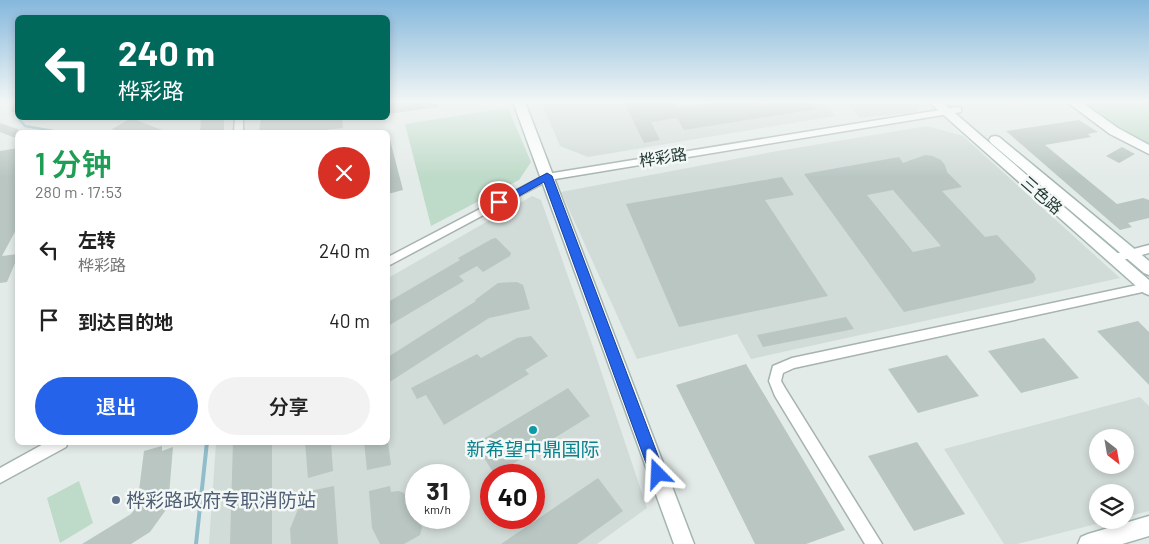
<!DOCTYPE html>
<html lang="zh">
<meta charset="utf-8">
<style>
:root{--surface:#fff;--page:#f2f2f2;--text:#222;--muted:#767676;--accent:#2563eb}
body{margin:0;font-family:Barlow,"Noto Sans SC",sans-serif;background:var(--page);color:var(--text);height:100vh;display:flex;flex-direction:column;font-size:19px;white-space:nowrap}
*{box-sizing:border-box;margin:0}
p{font-size:16px;color:var(--muted)}
.icon{flex:none;width:28px;height:28px;fill:none;stroke:currentColor;stroke-width:2;stroke-linecap:round;stroke-linejoin:round}
.map{position:relative;flex:1;overflow:hidden}
.details{position:absolute;left:15px;top:130px;width:375px;height:315px;display:flex;flex-direction:column;background:var(--surface);border-radius:8px;box-shadow:0 2px 8px #0003}
.details>*{flex:none}
.top-card{position:absolute;left:15px;top:15px;width:375px;height:105px;border-radius:8px;box-shadow:0 2px 8px #0003;background:#00695c;color:#fff;overflow:hidden}
.needle{width:32px;rotate:149deg}
.tools{position:absolute;left:1089px;top:429px;display:grid;gap:10px}
.tools a{display:grid;place-items:center;width:45px;height:45px;border-radius:50%;background:var(--surface);box-shadow:0 2px 8px #0003;font-size:25px}
.speed{position:absolute;left:405px;top:464px;display:flex;gap:10px;font-size:25px;font-weight:700;text-align:center}
.speed>*{display:grid;place-content:center;width:65px;height:65px;border-radius:50%;background:var(--surface);box-shadow:0 2px 8px #0003;line-height:1}
.speed small{font-size:12px;font-weight:400}
.speed .limit{border:8px solid #d22;background:#fff;color:#111}
.pin{position:absolute;display:grid;place-items:center;width:42px;height:42px;color:#fff;margin:-21px;border:2px solid #fff;border-radius:50%;box-shadow:0 1px 5px #0007}
.me{position:absolute;width:55px;margin:-28px;rotate:339deg;stroke-linejoin:round;filter:drop-shadow(0 0 4px #0008)}
.turn{display:flex;align-items:center;gap:18px;height:105px;padding:0 20px;font-size:22px}
.turn .icon{width:65px;height:65px;stroke-width:2.5}
.turn b{display:block;font-size:35px;line-height:42px}
.round{display:grid;place-items:center;flex:none;width:52px;height:52px;border-radius:26px;background:var(--page)}
.headline{display:flex;align-items:center;justify-content:space-between;height:85px;padding:0 20px}
h1{font-size:30px;font-weight:600;line-height:38px;color:#1e9e55}
.primary-button{display:flex;gap:10px;margin-top:auto;padding:10px 20px}
.primary-button a{flex:1;height:58px;border-radius:30px;background:var(--accent);color:#fff;font-size:20px;font-weight:600;line-height:58px;text-align:center}
.primary-button a+a{background:var(--page);color:var(--text)}
ul{padding:0;list-style:none}
li{display:flex;align-items:center;gap:15px;height:70px;padding:0 20px}
li div{flex:1}
li b{display:block;font-size:19px}
li em{font-style:normal}
.map>svg:first-child{display:block}
</style>
<div class="map">
<svg width="1149" height="544" viewBox="0 0 1149 544">
<rect width="100%" height="100%" fill="#e3ebe8"/>
<path fill="#d1dbd8" fill-rule="evenodd" d="M541,102h283l11,14 -247,41 -28,-11z
M846,102h77l-7,10 -56,6z
M927,126l36,10 157,142 -369,81 -14,-25 -100,25 -76,-167 205,-39z
M532,196l9,4 52,147 54,161 -50,36h-388l7,-101 172,-1v-164zM416,475h43v43h-43zM491,475h43v43h-43z
M1140,397l9,9v105l-24,6v-25h-27v28h14l-95,24h-13l-60,-95zM1098,438h27v27h-27z"/>
<path fill="#bedac8" d="M1078,102h71v43z
M508,108l23,54 -12,18 -88,46 -26,-102z
M79,481l14,42 -33,20 -13,-45z"/>
<g fill="none" stroke-linecap="round" stroke-linejoin="round">
<path stroke="#91bdcb" stroke-width="2.5" d="M13,111l2,-9
M18,118l7,8 34,6"/>
<path stroke="#91bdcb" stroke-width="4" d="M196,544l11,-102"/>
</g>
<path fill="#b9c6c2" fill-rule="evenodd" d="M396,102h42v5l-50,7v-11z
M624,102h52v6l38,-6h97l6,7 -133,21 -7,-12 -26,4 9,18 -16,3z
M131,118l36,14h-45l-10,-3z
M201,118h23v14h-24z
M261,118h81l1,10 -35,4h-49z
M1079,120l19,12 -10,2 3,3 -46,8 72,59 26,-6 6,2v18l-21,5 4,4 -12,3 -114,-99z
M0,123l18,6v10l-18,-7z
M388,140h2l13,50 -15,4z
M1122,147l13,7 -16,9 -13,-7z
M18,148v78l-16,30 16,-2v2l-11,26 -7,1v-132z
M925,155l8,1 8,4 4,5 2,7 15,15 -20,4 43,46 12,-2 37,39 2,5 -3,4 -129,29 -100,-138 95,-17 4,6zM893,190l48,56 -28,6 -46,-57z
M782,177l12,18 -29,5 63,96 -149,31 -53,-123z
M496,238l15,15 -1,3 -27,16 -6,-6 -18,10 5,5 -76,45v-24l72,-42 -2,-2 34,-19z
M517,282l6,3 7,24 -41,9 -101,65v-26l88,-56 -1,-1 23,-17z
M846,317l8,12 -91,18 -6,-12z
M1138,321l11,11v53l-52,-54z
M531,336l17,20 -23,14 4,4 -85,51 -18,-30 -9,4 -6,-11 66,-34 4,4 36,-20z
M1044,338l35,40 -58,15 -33,-42z
M947,355l32,41 -61,17 -30,-44z
M746,364l99,166 -39,14h-51l-79,-159z
M568,388l22,28 -95,59 -20,-31z
M233,442h39v102h-42z
M305,442h26l2,29 -25,7z
M364,442h24l3,23 -24,5z
M917,442l48,72 -51,17 -46,-75z
M162,446v5l11,-4 -5,60 -18,25 -19,12h-49l49,-30 6,-8 7,-55z
M598,478l25,33 -46,33h-76z
M334,486l4,58h-47l-1,-15 15,-37z
M390,486l1,6 7,-1 6,2 18,34 -2,8 -16,9h-24l-8,-16 -3,-37z"/>
<g fill="none" stroke-linecap="round" stroke-linejoin="round">
<defs>
<path id="street" d="M958,107l3,1v4l-412,68 -161,86v-9l159,-83z
M235,118h8v14h-9z
M1149,245v8l-34,9 -6,-4 2,-3z
M1147,283h2v8h-2l-353,77 -11,5 -2,8 4,7 97,156h-17l-90,-148 -6,-15 4,-15 19,-8z
M47,442h21l-2,5 -66,36v-15z"/>
<path id="secondary" d="M513,102h12l169,442h-20z
M929,102h13l207,178v15l-5,-2z
M1067,102h14l37,26 31,17v9l-39,-20z
M995,136l4,1 150,124v14l-5,-2 -153,-130 -2,-3 2,-3z
M1149,516v20l-27,8h-44l3,-7 7,-3z"/>
</defs>
<use href="#street" stroke="#a6b3af" stroke-width="3"/>
<use href="#secondary" stroke="#a3b6b1" stroke-width="3"/>
<use href="#street" fill="#fff" fill-rule="evenodd"/>
<use href="#secondary" fill="#fff" fill-rule="evenodd"/>
</g>
<linearGradient id="sky" x2="0" y2="1"><stop stop-color="#85b8dc"/><stop offset="0.57" stop-color="#f2f6f5"/><stop offset="1" stop-color="#f2f6f5" stop-opacity="0"/></linearGradient>
<rect width="1149" height="178" fill="url(#sky)"/>
<path fill="#2563eb" stroke="#184099" d="M547,173l5,3 113,298 -2,5 -5,2 -6,-2 -2,-5 -106,-292 -41,23 -4,1 -5,-4z"/>
<circle fill="#0f9aa8" stroke="#f3f8f6" stroke-width="2" cx="533" cy="430" r="5"/>
<circle fill="#5c6f8a" stroke="#f3f8f6" stroke-width="2" cx="116" cy="500" r="5"/>
<g text-anchor="middle" stroke-width="5" stroke-linejoin="round" paint-order="stroke">
<g font-size="16" fill="#253b37" stroke="#f3f8f6">
<text transform="translate(663 157) rotate(-9)" y="6">桦彩路</text>
<text transform="translate(1042 195) rotate(41)" y="6">三色路</text>
</g>
<g font-size="19" fill="#0d838f" stroke="#f3f8f6">
<text x="533" y="456">新希望中鼎国际</text>
</g>
<g font-size="19" fill="#4e5e75" stroke="#f3f8f6" text-anchor="start">
<text x="126" y="507">桦彩路政府专职消防站</text>
</g>
</g>
</svg>
<div class="tools">
<a><svg class="needle" viewBox="-14 -14 28 28"><path d="M0-13l5 13h-10z" fill="#e53935"/><path d="M0 13l5-13h-10z" fill="#767676"/></svg></a>
<a><svg class="icon" aria-label="layers" viewBox="0 0 24 24"><path d="M12 4l9 5-9 5-9-5zM3 14l9 5 9-5"/></svg></a>
</div>
<div class="speed"><div>31<small>km/h</small></div><div class="limit">40</div></div>
<div class="pin" style="left:499px;top:202px;background:#d93025"><svg class="icon" aria-label="arrive" viewBox="0 0 24 24"><path d="M6 21V4h12l-3 4 3 4H6"/></svg></div>
<svg class="me" style="left:658px;top:474px" viewBox="-20 -20 40 40"><path d="M0-17L14 15 0 8-14 15z" fill="#2563eb" stroke="#fff" stroke-width="4"/></svg>
<div class="top-card">
<div class="turn"><svg class="icon" aria-label="left" viewBox="0 0 24 24"><path d="M17 20v-9H6M10 6l-5 5 5 5"/></svg><div><b>240 m</b>桦彩路</div></div>
</div>
<section class="details">
<div class="headline"><div><h1>1 分钟</h1><p>280 m · 17:53</p></div><a class="round" style="background:#d93025;color:#fff"><svg class="icon" aria-label="close" viewBox="0 0 24 24"><path d="M6 6l12 12M18 6L6 18"/></svg></a></div>
<ul>
<li><svg class="icon" aria-label="left" viewBox="0 0 24 24"><path d="M17 20v-9H6M10 6l-5 5 5 5"/></svg><div><b>左转</b><p>桦彩路</p></div><em>240 m</em></li>
<li><svg class="icon" aria-label="arrive" viewBox="0 0 24 24"><path d="M6 21V4h12l-3 4 3 4H6"/></svg><div><b>到达目的地</b></div><em>40 m</em></li>
</ul>
<div class="primary-button"><a>退出</a><a>分享</a></div>
</section>
</div>
